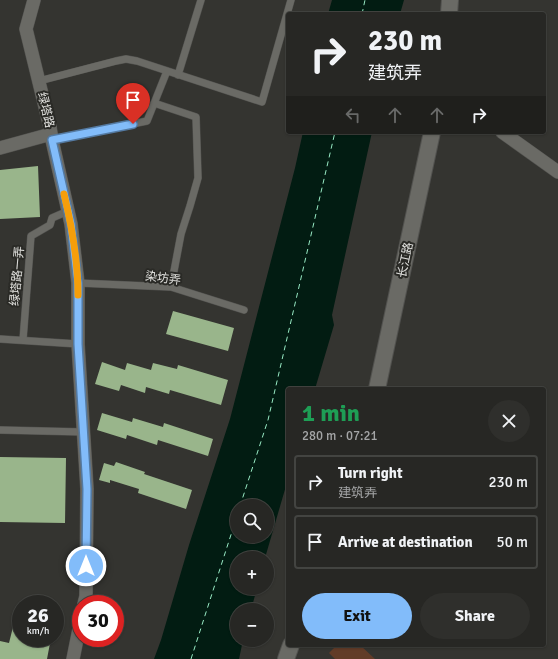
<!DOCTYPE html>
<meta charset="utf-8">
<style>
:root{--surface:#272724;--page:#2f2f2c;--text:#f1f3f6;--muted:#a4a5a6;--line:#434441;--accent:#82bcfa}
body{margin:0;font-family:Signika,"Noto Sans SC",sans-serif;background:var(--page);color:var(--text);height:100vh;display:flex;flex-direction:column;font-size:15px;white-space:nowrap}
*{box-sizing:border-box;margin:0}
p{font-size:13px;color:var(--muted)}
.icon{flex:none;width:22px;height:22px;fill:none;stroke:currentColor;stroke-width:2;stroke-linecap:round;stroke-linejoin:round}
.map{position:relative;flex:1;overflow:hidden}
.side{position:absolute;left:286px;top:387px;width:260px;height:260px;display:flex;flex-direction:column;background:var(--surface);border-radius:4px;box-shadow:0 1px 3px #0004,0 0 0 1px var(--line)}
.side>*{flex:none}
.banner{position:absolute;left:286px;top:12px;width:260px;height:122px;border-radius:4px;box-shadow:0 1px 3px #0004,0 0 0 1px var(--line);background:#272724;color:var(--text);overflow:hidden}
.buttons{position:absolute;left:230px;top:499px;display:grid;gap:8px}
.buttons a{display:grid;place-items:center;width:44px;height:44px;border-radius:50%;background:var(--surface);box-shadow:0 1px 3px #0004,0 0 0 1px var(--line);font-size:20px}
.speed{position:absolute;left:12px;top:595px;display:flex;gap:8px;font-size:20px;font-weight:700;text-align:center}
.speed>*{display:grid;place-content:center;width:52px;height:52px;border-radius:50%;background:var(--surface);box-shadow:0 1px 3px #0004,0 0 0 1px var(--line);line-height:1}
.speed small{font-size:10px;font-weight:400}
.speed .limit{border:6px solid #d22;background:#fff;color:#111}
.pin{position:absolute;display:grid;place-items:center;width:34px;height:34px;color:#fff;margin:-41px -17px;border-radius:50% 50% 50% 0;rotate:-45deg;box-shadow:0 0 4px #0007}
.pin .icon{rotate:45deg}
.me{position:absolute;width:44px;margin:-22px;rotate:0deg;stroke-linejoin:round;filter:drop-shadow(0 0 3px #0008)}
.turn{display:flex;align-items:center;gap:14px;height:84px;padding:0 16px;font-size:18px}
.turn .icon{width:52px;height:52px;stroke-width:2.5}
.turn b{display:block;font-size:28px;line-height:34px}
.lanes{display:flex;align-items:center;height:38px;padding:0 16px;background:#0003;justify-content:center;gap:20px;direction:ltr}
.lanes .off{opacity:.35}
.round{display:grid;place-items:center;flex:none;width:42px;height:42px;border-radius:21px;background:var(--page)}
.head{display:flex;align-items:center;justify-content:space-between;height:68px;padding:0 16px}
h1{font-size:24px;font-weight:700;line-height:30px;color:#1e9e55}
.action{display:flex;gap:8px;margin-top:auto;padding:8px 16px}
.action a{flex:1;height:46px;border-radius:24px;background:var(--accent);color:#111;font-size:16px;font-weight:700;line-height:46px;text-align:center}
.action a+a{background:var(--page);color:var(--text)}
ul{padding:0;list-style:none}
li{display:flex;align-items:center;gap:12px;height:54px;margin:0 8px 6px;padding:0 8px;border:2px solid var(--line);border-radius:4px}
li div{flex:1}
li b{display:block;font-size:15px}
li em{font-style:normal}
.map>svg:first-child{display:block}
</style>
<div class="map">
<svg width="558" height="659" viewBox="0 0 558 659">
<rect width="100%" height="100%" fill="#343430"/>
<path fill="#623c28" d="M337,645h23l15,14h-40l-6,-6z"/>
<path fill="#021c12" fill-rule="evenodd" d="M332,0h72l-4,14h-72z
M303,132h69l-40,183 2,10 -19,64h-27v90l-23,79h-28v30h20l-6,22h-14v30h6l-4,19h-85l7,-19 28,-95 41,-126 65,-251zM237,506h30v30h-30z"/>
<g fill="none" stroke-linecap="round" stroke-linejoin="round">
<path stroke="#98ebc5" stroke-width="1" stroke-dasharray="5 4" stroke-linecap="butt" d="M362,14l3,-14
M240,506l28,-86 67,-288
M191,659l46,-143"/>
</g>
<path fill="#99b58b" d="M38,166l2,51 -40,2v-49z
M173,311l61,17 -6,23 -62,-17z
M102,362l23,8 2,-7 24,7 2,-7 24,6 1,-4 50,15 -7,25 -51,-15 -1,4 -23,-7 -1,6 -24,-8 -2,6 -24,-7z
M102,413l30,9 1,-4 30,9 1,-4 49,16 -5,17 -50,-16 -1,5 -30,-10 -1,4 -29,-9z
M0,457l66,1 -1,65 -65,-1z
M116,462l29,10 -1,2 48,16 -6,19 -48,-16 1,-4 -29,-9v3l-11,-3 5,-17 10,3z
M16,615l5,1v22h30l-4,21h-47v-18l9,2z"/>
<g fill="none" stroke-linecap="round" stroke-linejoin="round">
<defs>
<path id="service" d="M178,75l23,-75
M39,81l77,-20 10,-2 11,2 125,41 29,-102
M154,103l42,14 2,61 -8,28 -9,28 -10,53
M52,140l95,-19 20,-50
M78,283l93,4 73,23
M0,339l78,5
M23,340l8,-104 19,-11 2,-7 16,-7
M0,430l84,2"/>
<path id="minor" d="M34,0l-8,29 24,98 2,13 19,84 7,59v61l9,145 -1,107 -2,8
M502,132l56,40
M0,148l51,-14
M73,659l8,-40"/>
<path id="tertiary" d="M449,14l1,-14
M377,389l55,-257
M286,659l5,-14"/>
</defs>
<use href="#service" stroke="#52524f" stroke-width="8"/>
<use href="#minor" stroke="#52524f" stroke-width="14"/>
<use href="#tertiary" stroke="#52524f" stroke-width="18"/>
<use href="#service" stroke="#6a6a65" stroke-width="7"/>
<use href="#minor" stroke="#6a6a65" stroke-width="13"/>
<use href="#tertiary" stroke="#6a6a65" stroke-width="16"/>
</g>
<g fill="none" stroke-linecap="round" stroke-linejoin="round">
<defs>
<path id="route" d="M86,566l1,-77 -9,-145v-61l-7,-59 -19,-84 81,-16"/>
</defs>
<use href="#route" stroke="#547aa2" stroke-width="10"/>
<use href="#route" stroke="#82bcfa" stroke-width="7"/>
<path stroke="#f59e0b" stroke-width="7" d="M64,194c8,33 14,68 14,101"/>
</g>
<g text-anchor="middle" stroke-width="4" stroke-linejoin="round" paint-order="stroke">
<g font-size="12" fill="#e1e1de" stroke="#2a2a26">
<text transform="translate(46 110) rotate(77)" y="4">绿塔路</text>
<text transform="translate(405 260) rotate(-78)" y="4">长江路</text>
<text transform="translate(17 276) rotate(-85)" y="4">绿塔路一弄</text>
<text transform="translate(163 278) rotate(7)" y="4">染坊弄</text>
</g>
</g>
</svg>
<div class="buttons">
<a><svg class="icon" aria-label="search" viewBox="0 0 24 24"><circle cx="10" cy="10" r="6"/><path d="M15 15l6 6"/></svg></a>
<a>+</a>
<a>−</a>
</div>
<div class="speed"><div>26<small>km/h</small></div><div class="limit">30</div></div>
<div class="pin" style="left:133px;top:124px;background:#d93025"><svg class="icon" aria-label="arrive" viewBox="0 0 24 24"><path d="M6 21V4h12l-3 4 3 4H6"/></svg></div>
<svg class="me" style="left:86px;top:566px" viewBox="-20 -20 40 40"><circle r="17" fill="#82bcfa" stroke="#fff" stroke-width="3"/><path d="M0-11L8 9 0 5-8 9z" fill="#fff"/></svg>
<div class="banner">
<div class="turn"><svg class="icon" aria-label="right" viewBox="0 0 24 24"><path d="M7 20v-9h11M14 6l5 5-5 5"/></svg><div><b>230 m</b>建筑弄</div></div>
<div class="lanes"><svg class="icon off" aria-label="left" viewBox="0 0 24 24"><path d="M17 20v-9H6M10 6l-5 5 5 5"/></svg><svg class="icon off" aria-label="ahead" viewBox="0 0 24 24"><path d="M12 20V5M6 11l6-6 6 6"/></svg><svg class="icon off" aria-label="ahead" viewBox="0 0 24 24"><path d="M12 20V5M6 11l6-6 6 6"/></svg><svg class="icon" aria-label="right" viewBox="0 0 24 24"><path d="M7 20v-9h11M14 6l5 5-5 5"/></svg></div>
</div>
<section class="side">
<div class="head"><div><h1>1 min</h1><p>280 m · 07:21</p></div><a class="round"><svg class="icon" aria-label="close" viewBox="0 0 24 24"><path d="M6 6l12 12M18 6L6 18"/></svg></a></div>
<ul>
<li><svg class="icon" aria-label="right" viewBox="0 0 24 24"><path d="M7 20v-9h11M14 6l5 5-5 5"/></svg><div><b>Turn right</b><p>建筑弄</p></div><em>230 m</em></li>
<li><svg class="icon" aria-label="arrive" viewBox="0 0 24 24"><path d="M6 21V4h12l-3 4 3 4H6"/></svg><div><b>Arrive at destination</b></div><em>50 m</em></li>
</ul>
<div class="action"><a>Exit</a><a>Share</a></div>
</section>
</div>
